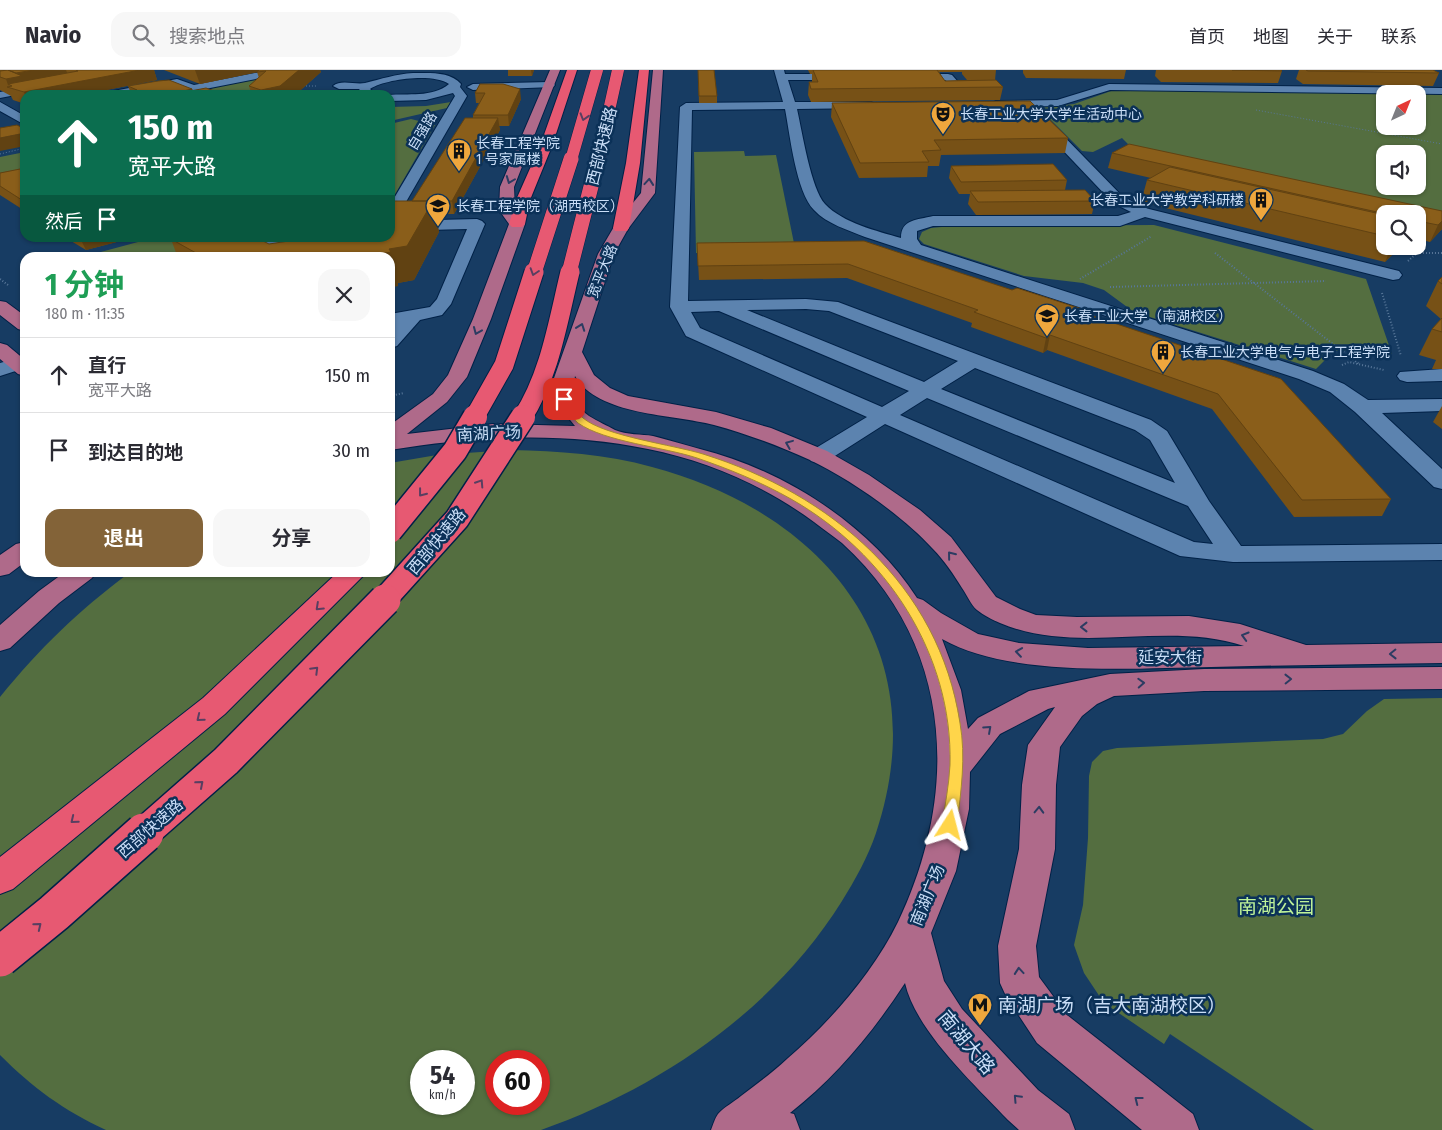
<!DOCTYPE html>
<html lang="zh">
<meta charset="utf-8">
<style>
:root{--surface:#fff;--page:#f7f7f7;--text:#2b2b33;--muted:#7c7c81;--line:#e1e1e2;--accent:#836338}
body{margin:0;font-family:"Fira Sans Condensed","Noto Sans SC",sans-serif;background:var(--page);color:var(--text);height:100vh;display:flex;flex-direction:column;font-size:19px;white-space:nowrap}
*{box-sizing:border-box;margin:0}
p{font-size:16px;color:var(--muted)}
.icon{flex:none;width:28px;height:28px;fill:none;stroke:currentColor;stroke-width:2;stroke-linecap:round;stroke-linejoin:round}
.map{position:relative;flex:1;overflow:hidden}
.drawer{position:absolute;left:20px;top:182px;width:375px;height:325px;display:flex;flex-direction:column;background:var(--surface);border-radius:15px;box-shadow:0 1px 4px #0004}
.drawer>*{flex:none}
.top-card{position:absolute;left:20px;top:20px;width:375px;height:152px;border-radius:15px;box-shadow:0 1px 4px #0004;background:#0b6e4f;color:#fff;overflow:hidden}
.needle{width:32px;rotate:43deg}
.controls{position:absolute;left:1376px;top:15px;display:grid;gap:10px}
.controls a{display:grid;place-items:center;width:50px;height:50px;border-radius:10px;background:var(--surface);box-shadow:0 1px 4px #0004;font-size:25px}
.speed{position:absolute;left:410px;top:980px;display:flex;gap:10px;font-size:25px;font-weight:700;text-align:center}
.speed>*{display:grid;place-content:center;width:65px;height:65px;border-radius:50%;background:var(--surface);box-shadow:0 1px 4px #0004;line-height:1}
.speed small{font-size:12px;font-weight:400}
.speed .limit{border:8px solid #d22;background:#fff;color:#111}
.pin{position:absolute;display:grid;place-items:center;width:42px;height:42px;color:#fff;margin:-21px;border-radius:10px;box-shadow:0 2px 8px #0006}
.me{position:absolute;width:55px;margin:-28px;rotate:9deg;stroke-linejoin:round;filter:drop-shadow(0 0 4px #0008)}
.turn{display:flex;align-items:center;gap:18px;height:105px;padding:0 25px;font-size:22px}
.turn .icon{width:65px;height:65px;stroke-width:2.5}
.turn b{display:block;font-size:35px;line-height:42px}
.then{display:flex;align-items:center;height:48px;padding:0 25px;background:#0003;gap:10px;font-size:19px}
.round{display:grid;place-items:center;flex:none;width:52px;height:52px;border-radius:15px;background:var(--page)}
.summary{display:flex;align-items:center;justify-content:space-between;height:85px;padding:0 25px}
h1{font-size:30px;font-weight:700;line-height:38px;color:#1e9e55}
.button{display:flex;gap:10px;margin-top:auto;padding:10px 25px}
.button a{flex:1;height:58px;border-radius:15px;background:var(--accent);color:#fff;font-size:20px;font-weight:700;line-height:58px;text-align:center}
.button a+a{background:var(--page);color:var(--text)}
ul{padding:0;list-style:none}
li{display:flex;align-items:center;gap:15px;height:75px;padding:0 25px;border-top:1px solid var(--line)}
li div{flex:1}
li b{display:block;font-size:19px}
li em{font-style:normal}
header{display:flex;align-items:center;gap:30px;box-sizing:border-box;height:70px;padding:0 25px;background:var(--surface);border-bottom:1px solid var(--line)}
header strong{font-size:24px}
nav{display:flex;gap:28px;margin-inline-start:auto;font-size:18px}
.search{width:350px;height:45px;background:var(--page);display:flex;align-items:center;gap:12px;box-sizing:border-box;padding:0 18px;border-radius:15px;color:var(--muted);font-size:19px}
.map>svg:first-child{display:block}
</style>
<header>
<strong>Navio</strong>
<div class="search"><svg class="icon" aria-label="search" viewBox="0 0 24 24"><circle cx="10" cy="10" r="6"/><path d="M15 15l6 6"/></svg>搜索地点</div>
<nav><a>首页</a><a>地图</a><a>关于</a><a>联系</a></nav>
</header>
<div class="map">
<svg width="1442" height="1060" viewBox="0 0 1442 1060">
<rect width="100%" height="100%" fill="#173c63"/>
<path fill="#546e40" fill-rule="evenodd" d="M291,1l-28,24h-41l-12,-5 4,-3z
M1114,20l328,4v126l-313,-75 -7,-7 -29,14 -11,-1 -43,-43 35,-4zM1385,24h33v32h-33zM1385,84h33v32h-33z
M451,32l-4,6 -57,13v-14l36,-1z
M411,49l24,6 -45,78v-79z
M744,81l1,5 31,-1 20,98h-100l-2,-101z
M25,82v20l-25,6v-21z
M1154,155l212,54 26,75 -43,-4 -15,1 -18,18 -182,-57 -30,-22 -21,-7 -59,-7 -100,-32 -5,-5 3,-7 9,-4 21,-2z
M153,168h55l-18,20 -86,-1 -7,-4z
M511,380c47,1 95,4 141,17 175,47 285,182 224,366 -8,24 -21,47 -34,68 -68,109 -182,187 -301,229h-435c-43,-20 -73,-42 -106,-75v-358c41,-50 77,-85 129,-124l261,-1v-109l47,-8zM421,991h43v43h-43zM496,991h43v43h-43z
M1442,628v432h-128l-144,-96 -6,10 -60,-41 -20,-30 -10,-28 9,-40 5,-67 1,-62 3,-14 11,-11 14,-3 206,-9 20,-5 24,-23 17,-12z"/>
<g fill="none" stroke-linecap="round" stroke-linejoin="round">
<defs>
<path id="minor" d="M270,0h21l-5,3 -81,16 11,6h-16l-24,-10 -50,10h-24l6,-3 69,-13 17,6z
M774,0h10l1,4h64l5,3 -5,3h-61l7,22h76l6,3 -6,3 -74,1c5,22 14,80 28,95 18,19 52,27 76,34 0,-19 16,-18 32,-22h185l13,-4 -18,-9 -76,-80 -2,-3 6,-4 4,1 78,80 26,12 250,62 3,4 -3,4 -6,1 -248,-63 -25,9h-187l-16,5v8l4,6 392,126 31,13 24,16 74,-1v12l-60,2 60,56v20l-8,-2 -79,-75 -25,-20 -31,-13 -434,-142c-17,-7 -38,-13 -51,-27 -18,-18 -24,-75 -29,-101l-93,1 -4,191 118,-2 32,3 313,118 16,11 42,70 32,45 201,-2v16l-209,2 -53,-6 -295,-132 -58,37 -8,2 -8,-2 -3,-5 3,-5 56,-34 -181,-81 -16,-29 10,-200 6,-4 97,-1zM806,239l23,2 129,50 -34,21 -177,-72zM719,241l190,80 -27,16 -182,-79 -9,-16zM975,298l160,62 15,10 25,43 -234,-94zM927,328l261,108 25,38 -19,-2 -294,-127z
M413,3c16,0 37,-2 48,11l-1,3 7,9 -72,125 82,-2 5,2 3,3 -34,80 -9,11 -22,5 -23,26 -7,2v-18l5,-5 -5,1v-12l40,-7 7,-8 30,-70 -77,2v-26l65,-109 -2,-3 -27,7 -36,1v-6h-2c20,-2 44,3 61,-11 -16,-11 -63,-5 -79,5l7,6h-13l-5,-6h-20l-6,-3c8,-7 22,-1 32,-3 16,-4 31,-9 48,-10z
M905,4h43l4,1 7,8 -5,3 -9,-6 -44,-1 -1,-2z
M549,12l4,1 2,2 -2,2 -80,3 -6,-3 6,-3z
M43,14l4,1 2,2 -2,2 -47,9v-6z
M1109,14l333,4v6l-332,-4 -52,16 -62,1 -6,-3 6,-3 61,-1z
M0,32l25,14v9l-25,-14z
M273,168h36l-2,3 -6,2 -49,7 -22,8h-27l2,-4 39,-11z
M18,288l7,2v8l-25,8v-13z
M1442,299v12l-35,1 -7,-2 -3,-4 3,-4z"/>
<path id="major" d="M550,0h10l-46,117 1,23 10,14 -34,95 -24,58 -20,25 -40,32 86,-10 82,2 -22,-27 1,-21 44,-124 17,-29 26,-32 12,-123h10l-8,123 -27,36 -14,25 -32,98 12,23 16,13 18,8 88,16 55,16 56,23 42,24 51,35 31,27 45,60 24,12 16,6 41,2 112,-1 51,8 66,21 136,-2v20c-77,1 -154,2 -231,4 -79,1 -200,11 -269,-28l19,51 7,39 10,-11 51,-27 81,-17 94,-5 238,-2v22l-238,2 -90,5 -17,8 -15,12 -22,31 -4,38 -1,64 -19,97 3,31 28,38 126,99 6,16h-57l-105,-87 -31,-47 -6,-13 -2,-37 21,-97 3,-64 6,-40 27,-38 -7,2 -48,25 -30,38 -1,37 -13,62 -25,62 13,48 18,28 76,81 31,24 6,16h-56l-11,-10c-34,-36 -92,-89 -103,-137 -32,49 -69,94 -115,130l4,1 6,16h-89c2,-5 4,-12 7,-16 6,-7 16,-12 23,-18 16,-12 32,-24 46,-37 43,-37 86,-86 111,-137 62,-130 56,-277 -56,-379 -9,-7 -19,-14 -28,-21 -49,-36 -106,-61 -166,-73 -86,-18 -172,-13 -258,1v-25l43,-31 15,-19 25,-56 36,-95 -10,-14 1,-23zM575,306c23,40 98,38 139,49 33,9 65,21 96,35 40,19 93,56 123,89 11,11 21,26 29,39 5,7 9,17 15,22 6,5 16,10 23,13 77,33 166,-3 244,23l-156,2 -69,-5 -41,-9 -37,-21 -18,-13 -6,-2c-47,-73 -133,-128 -217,-149 -15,-4 -31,-9 -47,-13 -11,-2 -27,-1 -38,-6 -7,-4 -18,-9 -26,-14 -13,-9 -17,-25 -14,-40z
M0,231l6,1 19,14v15l-7,-2 -18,-14z
M0,273l7,2 18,15v16l-7,-2 -18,-15z
M25,472v20l-16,12 -9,2v-21l16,-11z
M65,502h31l-4,6 -33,25 -49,45 -10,3v-26l39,-34z"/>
<path id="highway" d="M567,0h10l-25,76 -22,54 -5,24 -3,3h-10l-3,-3 7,-24 24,-54z
M639,0h10l-9,93 -11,65 -2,3h-12l-2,-3 13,-65z
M338,502h29l-142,142 -212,175 -13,5v-37l203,-159z"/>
</defs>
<use href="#minor" stroke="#002147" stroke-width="2"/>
<use href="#major" stroke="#002147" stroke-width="2"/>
<use href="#highway" stroke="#002147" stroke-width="2"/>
<path stroke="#587799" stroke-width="1" stroke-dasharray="1 2" stroke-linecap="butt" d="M306,16h12
M1256,40l186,34
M0,84l25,-6"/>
<path stroke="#587799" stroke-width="2" stroke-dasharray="1 2" stroke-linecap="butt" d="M1215,183l144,111
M1408,191l9,-8h25
M0,209l8,6
M1080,209l72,-43
M1110,217l216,-6
M1382,223l19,63
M1342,295l7,-3 35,8
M390,326l14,-3"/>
<use href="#minor" fill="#5c83af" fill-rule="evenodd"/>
<use href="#major" fill="#af6a8a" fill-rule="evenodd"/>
<use href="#highway" fill="#e75972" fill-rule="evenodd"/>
<defs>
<path id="highway-bridge-far5" d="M571,90l26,-90
M598,90l20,-90"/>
<path id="highway-bridge-far4" d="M534,203l37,-114
M569,203l29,-114"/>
<path id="highway-bridge-far3" d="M474,348l30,-53 30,-93
M522,348c28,-43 36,-97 48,-146"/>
<path id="highway-bridge-far2" d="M390,461l65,-80 20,-34
M383,531l74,-82 66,-102"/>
<path id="highway-bridge-far1" d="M143,764l83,-73 159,-161"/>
<path id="highway-bridge" d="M0,887l54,-44 90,-80"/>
</defs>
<use href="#highway-bridge-far5" stroke="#002147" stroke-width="13" stroke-linecap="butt"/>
<use href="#highway-bridge-far4" stroke="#002147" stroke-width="16" stroke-linecap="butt"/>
<use href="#highway-bridge-far3" stroke="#002147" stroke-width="21" stroke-linecap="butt"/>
<use href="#highway-bridge-far2" stroke="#002147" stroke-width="27" stroke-linecap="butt"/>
<use href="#highway-bridge-far1" stroke="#002147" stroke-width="34" stroke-linecap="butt"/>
<use href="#highway-bridge" stroke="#002147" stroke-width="42" stroke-linecap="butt"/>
<use href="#highway-bridge-far5" stroke="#e75972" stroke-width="12"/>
<use href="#highway-bridge-far4" stroke="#e75972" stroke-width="15"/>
<use href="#highway-bridge-far3" stroke="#e75972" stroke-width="19"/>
<use href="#highway-bridge-far2" stroke="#e75972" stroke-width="24"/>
<use href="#highway-bridge-far1" stroke="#e75972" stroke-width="31"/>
<use href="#highway-bridge" stroke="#e75972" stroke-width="39"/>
</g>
<path fill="#775116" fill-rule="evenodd" d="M0,0h154l3,10 -76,15h-56v9l-12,-4 -2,-4 -11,-6z
M164,0h156l1,2 -26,23h-43l-3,-9 10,-8 -2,-6 -57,12z
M508,0h26l-2,6h-24z
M698,0l19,26v7h-18z
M808,0h188l-1,10 8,7 -3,13 -189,2 -3,-7 1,-13h3v-8h-2zM939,2h23v2l5,6 -22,1z
M1023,0h103l-2,9 -98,-1 -3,-5z
M1156,0h125l1,1 -4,12 -117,-1 -6,-6z
M1299,0h134l6,3 -6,13 -130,-2 -7,-5z
M480,14l41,15 -12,27h-10l1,4 -46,84h-19l4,18 -25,48 -16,3v3l-8,1v-29h-212l-7,-19 98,5 121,-6 22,-37 61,-83v-3l6,-12h-3l-1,-10z
M128,16l64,3 1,1 32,5h-101l-1,-2 7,-2z
M832,33l236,35 -3,15 -124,2 -2,11h-11l-1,11 -68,1 -28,-61z
M1112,83l330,58v18l-12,13 -12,-3v-25h-33v32h16l-16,16 -244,-60 6,-22 4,-2 -43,-10z
M951,96l116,14 -2,10 30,11 -3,13 -116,1 -8,-11 2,-10h-11l-10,-16z
M25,98v43l-25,-16v-22z
M66,168h66l-46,12z
M864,171l148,49 76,21 -1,3 194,65 110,120 -9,17 -88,1 -82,-108 -165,-59 -4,3 -72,-26 1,-4 -125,-45 -148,2 -2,-37z
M1442,207v92h-10l4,-9 -17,-5 13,-26 9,-10 -15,-13 12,-25z
M1442,336v23l-9,-7z"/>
<path fill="#614212" d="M34,0h32l3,8 71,-8h14l3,10 -76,15h-56l-1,-3 -16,-8 1,4 -3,-9 -6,-2z
M195,0h73l-68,14z
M299,0h21l1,2 -26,23h-33l-1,-5z
M531,0h3l-2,6z
M192,19l2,6h-28z
M520,19l1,10 -12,27 -1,-11z
M498,48l2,12 -46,84 -2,-13z
M25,63v13l-25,5v-13z
M433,131l6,31 -25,48 -16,3v3l-8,1v-29h-35l34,-9z
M1442,151v8l-12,13 8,-17z
M80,168h52l-46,12z
M1392,176h9l-16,16z
M1050,265l-3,15 -4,3 3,-15z"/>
<path fill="#8a5e1a" stroke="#614212" d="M8,0l14,6 -16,3 -6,-2v-6z
M8,0h26l-18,3z
M76,0h64l-116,22 -17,-5 5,-1 -4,-2 70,-13z
M259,0h40l-19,16 -19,4 -12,-4 17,-15 -9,1z
M698,0h16l3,26h-18z
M813,0h124l8,11 51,-1 7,7 -192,2 -2,-7h9z
M1232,0h49l1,1z
M1306,0h127l6,3 -131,-2z
M169,10l23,9 -26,6h-19l-2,-1 -16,1 -6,-2 14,-3 -9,-4 30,-5z
M480,14h23l17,5 -12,26h-35l12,-22h-10z
M206,18l19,7h-55z
M1030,31l38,37 -134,2 7,10 -19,1 7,11 -69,1 -28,-60z
M465,48h33l-46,83h-40z
M17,55l8,4v4l-25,5v-10z
M1129,74l313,67v10l-4,4 -20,-4v-7h-32l-274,-61z
M1053,94l14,16 -106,2 -10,-16z
M1170,97l215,48v21l-238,-56z
M25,98v34l-25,-16v-13z
M1085,120l10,11 -117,1 -8,-11z
M390,131h43l-26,45 -18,3 2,3 -36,6h-150l-34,-19 4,-1h82l12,6 40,-6h81z
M864,171l148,49 5,-2 71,23 -4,2 197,66 110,120 -89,1 -84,-106 -168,-59 -4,3 -72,-26 4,-2 -130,-46 -150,2 -1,-23z
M1442,207v7l-4,-3z
M1442,248v14l-10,-3z"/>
<defs><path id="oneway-chevron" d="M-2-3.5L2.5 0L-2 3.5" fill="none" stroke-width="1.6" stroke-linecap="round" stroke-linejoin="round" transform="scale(1.25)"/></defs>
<g stroke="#583f61">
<use href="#oneway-chevron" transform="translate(584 47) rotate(107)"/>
<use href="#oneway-chevron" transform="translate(534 202) rotate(108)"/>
<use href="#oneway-chevron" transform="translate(480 413) rotate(-57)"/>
<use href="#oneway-chevron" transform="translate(422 423) rotate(128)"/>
<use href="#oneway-chevron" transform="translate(319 537) rotate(137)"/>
<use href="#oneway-chevron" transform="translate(315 600) rotate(-45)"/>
<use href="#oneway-chevron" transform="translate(200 648) rotate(141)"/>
<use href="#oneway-chevron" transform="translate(200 714) rotate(-41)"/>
<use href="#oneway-chevron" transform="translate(74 750) rotate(141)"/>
<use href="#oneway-chevron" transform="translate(38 856) rotate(-39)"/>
</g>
<g stroke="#2c3c62">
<use href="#oneway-chevron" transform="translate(510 110) rotate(111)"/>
<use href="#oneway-chevron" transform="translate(649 112) rotate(-85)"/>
<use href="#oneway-chevron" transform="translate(581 257) rotate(-70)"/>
<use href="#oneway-chevron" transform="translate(477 261) rotate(113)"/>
<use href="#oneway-chevron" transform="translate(789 374) rotate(-158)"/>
<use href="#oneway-chevron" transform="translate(951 485) rotate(-129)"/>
<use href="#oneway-chevron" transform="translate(1084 557) rotate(-180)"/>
<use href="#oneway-chevron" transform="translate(1245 566) rotate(-164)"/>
<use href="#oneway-chevron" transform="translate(1019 582) rotate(-172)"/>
<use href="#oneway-chevron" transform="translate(1393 584) rotate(179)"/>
<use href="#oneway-chevron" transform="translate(1288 609) rotate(-1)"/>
<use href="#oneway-chevron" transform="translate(1141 613) rotate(-3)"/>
<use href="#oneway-chevron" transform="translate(988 659) rotate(-42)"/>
<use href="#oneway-chevron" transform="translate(1039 740) rotate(-88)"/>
<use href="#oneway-chevron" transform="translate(1019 901) rotate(-95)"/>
<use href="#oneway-chevron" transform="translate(1017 1028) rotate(-133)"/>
<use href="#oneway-chevron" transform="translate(1138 1030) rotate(-142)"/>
</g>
<path fill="#ffd54a" stroke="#a68a30" d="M564,326l3,1c5,6 10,16 16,21 21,18 91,27 120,36 128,40 236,131 257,269 6,34 1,68 -3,102l-2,4 -5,2 -5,-2 -3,-4c3,-20 7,-40 8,-60 3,-111 -64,-212 -159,-266 -30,-17 -62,-30 -94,-41 -33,-11 -92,-16 -119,-35 -7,-6 -13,-17 -18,-24z"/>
<defs>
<symbol id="theatre-pin" viewBox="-11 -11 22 30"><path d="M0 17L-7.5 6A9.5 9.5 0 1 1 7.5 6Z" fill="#efa73d" stroke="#0b3158"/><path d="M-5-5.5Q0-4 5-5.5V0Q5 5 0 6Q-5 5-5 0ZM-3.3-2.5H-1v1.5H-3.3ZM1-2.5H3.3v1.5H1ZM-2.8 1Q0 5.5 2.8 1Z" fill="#111"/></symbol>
<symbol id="building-pin" viewBox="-11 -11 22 30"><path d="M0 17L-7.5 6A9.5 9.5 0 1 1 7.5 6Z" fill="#efa73d" stroke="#0b3158"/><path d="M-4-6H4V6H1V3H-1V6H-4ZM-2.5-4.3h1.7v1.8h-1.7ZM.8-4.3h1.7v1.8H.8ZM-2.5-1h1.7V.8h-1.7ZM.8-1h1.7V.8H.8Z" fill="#111"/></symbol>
<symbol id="university-pin" viewBox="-11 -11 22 30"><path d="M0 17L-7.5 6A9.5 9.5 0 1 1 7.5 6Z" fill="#efa73d" stroke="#0b3158"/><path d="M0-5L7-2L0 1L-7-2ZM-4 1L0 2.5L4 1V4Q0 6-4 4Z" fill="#111"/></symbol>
<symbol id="metro-pin" viewBox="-11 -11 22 30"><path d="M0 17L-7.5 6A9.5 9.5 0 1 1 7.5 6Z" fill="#efa73d" stroke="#0b3158"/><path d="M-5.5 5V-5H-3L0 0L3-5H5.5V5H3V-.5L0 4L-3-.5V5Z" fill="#111"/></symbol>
</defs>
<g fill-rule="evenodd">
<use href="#theatre-pin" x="929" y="30" width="28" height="38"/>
<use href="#building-pin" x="445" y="67" width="28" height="38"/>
<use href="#building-pin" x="1247" y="116" width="28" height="38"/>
<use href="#university-pin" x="424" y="122" width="28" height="38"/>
<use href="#university-pin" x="1033" y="232" width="28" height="38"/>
<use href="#building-pin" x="1149" y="268" width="28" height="38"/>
<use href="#metro-pin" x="966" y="921" width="28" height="38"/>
</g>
<g text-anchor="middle" stroke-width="5" stroke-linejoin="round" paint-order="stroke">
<g font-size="14" fill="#cadef7" stroke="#0b3158" text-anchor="start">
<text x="960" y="49">长春工业大学大学生活动中心</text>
<text x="476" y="78">长春工程学院<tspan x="476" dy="16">1 号家属楼</tspan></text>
<text x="1244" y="135" text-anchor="end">长春工业大学教学科研楼</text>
<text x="456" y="141">长春工程学院（湖西校区）</text>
<text x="1064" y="251">长春工业大学（南湖校区）</text>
<text x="1180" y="287">长春工业大学电气与电子工程学院</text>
</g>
<g font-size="14" fill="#cadef7" stroke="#0b3158">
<text transform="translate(422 61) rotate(-59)" y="5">自强路</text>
<text transform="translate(602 201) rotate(-68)" y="5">宽平大路</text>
</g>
<g font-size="16" fill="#cadef7" stroke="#0b3158">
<text transform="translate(601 76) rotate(-76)" y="6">西部快速路</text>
<text transform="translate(489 363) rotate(-3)" y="6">南湖广场</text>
<text transform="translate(436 471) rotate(-50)" y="6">西部快速路</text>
<text x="1170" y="593">延安大街</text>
<text transform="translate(150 758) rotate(-41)" y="6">西部快速路</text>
<text transform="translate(927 825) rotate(-68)" y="6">南湖广场</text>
</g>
<g font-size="19" fill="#bff399" stroke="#0b3158">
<text x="1276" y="843">南湖公园</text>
</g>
<g font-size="19" fill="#cadef7" stroke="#0b3158" text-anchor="start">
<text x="998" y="942">南湖广场（吉大南湖校区）</text>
</g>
<g font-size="19" fill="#cadef7" stroke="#0b3158">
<text transform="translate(967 972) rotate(50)" y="7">南湖大路</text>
</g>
</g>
</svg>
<div class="controls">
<a><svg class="needle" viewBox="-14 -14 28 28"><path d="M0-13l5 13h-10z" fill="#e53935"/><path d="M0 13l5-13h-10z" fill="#7c7c81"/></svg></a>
<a><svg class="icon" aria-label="sound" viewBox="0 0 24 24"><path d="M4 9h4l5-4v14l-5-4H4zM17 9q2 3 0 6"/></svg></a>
<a><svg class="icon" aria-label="search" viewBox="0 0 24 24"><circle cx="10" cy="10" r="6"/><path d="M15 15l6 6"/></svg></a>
</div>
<div class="speed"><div>54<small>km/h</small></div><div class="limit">60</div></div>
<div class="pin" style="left:564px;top:329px;background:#d93025"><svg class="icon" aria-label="arrive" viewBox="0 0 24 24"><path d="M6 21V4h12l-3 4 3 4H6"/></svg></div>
<svg class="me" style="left:950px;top:755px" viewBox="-20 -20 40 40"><path d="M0-17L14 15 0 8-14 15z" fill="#ffd54a" stroke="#fff" stroke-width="4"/></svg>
<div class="top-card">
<div class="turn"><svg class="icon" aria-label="ahead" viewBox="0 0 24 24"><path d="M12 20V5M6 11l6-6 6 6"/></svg><div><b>150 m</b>宽平大路</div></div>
<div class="then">然后<svg class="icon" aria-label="arrive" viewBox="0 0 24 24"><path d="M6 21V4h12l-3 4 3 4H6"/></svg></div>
</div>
<section class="drawer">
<div class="summary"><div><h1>1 分钟</h1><p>180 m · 11:35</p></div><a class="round"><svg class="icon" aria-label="close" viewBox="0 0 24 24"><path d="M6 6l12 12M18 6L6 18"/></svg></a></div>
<ul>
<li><svg class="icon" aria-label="ahead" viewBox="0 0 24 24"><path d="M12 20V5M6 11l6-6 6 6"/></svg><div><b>直行</b><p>宽平大路</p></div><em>150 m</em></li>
<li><svg class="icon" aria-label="arrive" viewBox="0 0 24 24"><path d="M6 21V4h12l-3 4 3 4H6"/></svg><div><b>到达目的地</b></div><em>30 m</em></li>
</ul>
<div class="button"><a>退出</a><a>分享</a></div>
</section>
</div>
